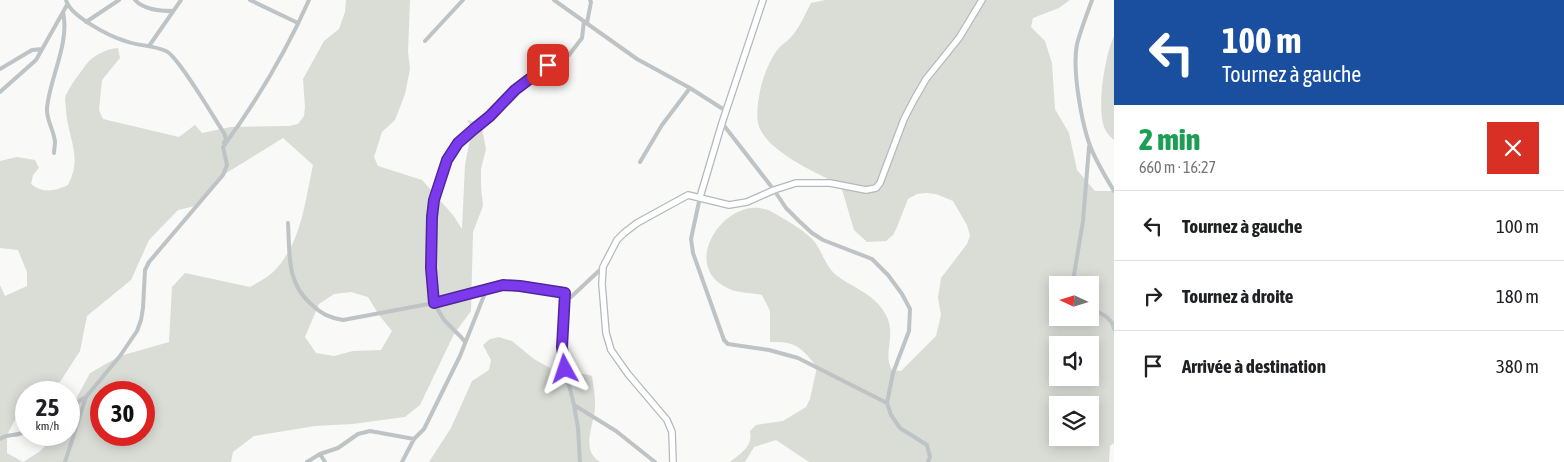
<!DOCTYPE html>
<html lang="fr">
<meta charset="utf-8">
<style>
:root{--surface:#fff;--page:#f2f2f2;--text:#202124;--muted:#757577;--line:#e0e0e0}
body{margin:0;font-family:"Asap Condensed",sans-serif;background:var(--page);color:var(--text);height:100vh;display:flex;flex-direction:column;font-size:19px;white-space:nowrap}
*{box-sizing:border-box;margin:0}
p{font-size:16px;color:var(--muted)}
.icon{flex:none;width:28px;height:28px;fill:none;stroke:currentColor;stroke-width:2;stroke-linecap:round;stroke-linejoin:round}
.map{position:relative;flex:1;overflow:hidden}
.panel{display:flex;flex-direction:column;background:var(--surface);width:450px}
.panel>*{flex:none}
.banner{background:#1a4fa0;color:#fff;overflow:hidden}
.needle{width:32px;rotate:274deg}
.controls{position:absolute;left:1049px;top:276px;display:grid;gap:10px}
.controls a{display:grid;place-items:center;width:50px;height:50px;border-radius:0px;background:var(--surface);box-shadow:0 2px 12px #0003;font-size:25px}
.speed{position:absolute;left:15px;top:381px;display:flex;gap:10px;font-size:25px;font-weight:700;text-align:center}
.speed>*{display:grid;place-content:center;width:65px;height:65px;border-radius:50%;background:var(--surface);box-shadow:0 2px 12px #0003;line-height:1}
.speed small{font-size:12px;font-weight:400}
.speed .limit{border:8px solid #d22;background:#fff;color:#111}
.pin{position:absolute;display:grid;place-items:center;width:42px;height:42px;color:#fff;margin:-21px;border-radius:10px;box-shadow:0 2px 8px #0006}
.me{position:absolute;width:55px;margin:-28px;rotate:355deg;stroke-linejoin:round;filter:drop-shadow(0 0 4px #0008)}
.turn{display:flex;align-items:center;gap:18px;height:105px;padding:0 25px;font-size:22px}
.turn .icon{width:65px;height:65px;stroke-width:2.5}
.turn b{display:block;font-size:35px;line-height:42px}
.round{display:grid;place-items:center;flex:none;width:52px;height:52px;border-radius:0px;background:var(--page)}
.summary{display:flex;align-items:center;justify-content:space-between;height:85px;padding:0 25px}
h1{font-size:30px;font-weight:800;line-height:38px;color:#1e9e55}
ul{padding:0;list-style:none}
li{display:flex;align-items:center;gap:15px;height:70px;padding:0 25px;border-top:1px solid var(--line)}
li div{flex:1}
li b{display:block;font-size:19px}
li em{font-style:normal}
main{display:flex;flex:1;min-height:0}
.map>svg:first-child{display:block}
</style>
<main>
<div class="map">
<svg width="1114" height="462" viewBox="0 0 1114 462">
<rect width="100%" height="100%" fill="#f9f9f7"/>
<path fill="#d9ddd6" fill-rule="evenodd" d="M346,0h64l-2,52 2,17 -5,25 -10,26 -13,12 -8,25 4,9 44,14 31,35 9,14 3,-64 7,-37 -5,-8 9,2 6,7 4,20 -5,20v18l2,19 -10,26 -2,79 -17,23 -34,71 -15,12 -53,7 -37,2 -61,10 -21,16 -2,10h-231v-177l5,11 22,-10v-14l-9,-22 -18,-2v-87l17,-4 18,3 4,8 -6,7 -2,9c12,10 24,7 37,1 15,-28 0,-46 -2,-75 0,-5 -2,-11 0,-15 4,-9 11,-18 17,-26 7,-12 21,-20 35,-21l2,10 -18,22 -3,30 4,9 76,18 16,-12 7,8 29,-6 58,-1 9,-2 6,-8 1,-9 -2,-28 21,-38 15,-12 6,-17zM283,138l30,27c-8,37 -12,80 -40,107 -6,6 -15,10 -23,15l-65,-14 -13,14 -3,55 -49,14 -30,17 -21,39v23h-13l-17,17 -16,10 -16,-9v-18l13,-25 6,-5v-13h15l10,-8 9,-2 20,-31 7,-35 44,-36 18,-40 29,-30 17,-4 28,-31zM351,292l17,5 11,18 13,16 -11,19 -28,1 -19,5 -18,-3 -11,-16 14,-33 15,-10zM101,392h43v43h-43z
M825,0h245l-11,8 -26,10 -2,9 14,14 7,22 3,46 14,24 8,37 18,21h19v252l-4,3 -1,16h-300l-33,-22 -22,7 -9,15h-15c11,-9 23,-15 20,-31l6,-6 27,-4 23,-14 4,-8 7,-32c-16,-20 -21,-26 -47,-25v-31l-8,-16c-10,-2 -21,-2 -30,-5 -59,-22 -3,-101 40,-78 11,6 32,18 41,28 9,10 12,26 23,35 17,13 39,19 50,40 11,21 -4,38 6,55l9,1 35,-35 5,-21 -3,-17 3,-20 26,-34 3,-8 -3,-11 -14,-24 -17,-7 -10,-1 -9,1 -9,5 -11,28 -4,8 -7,6 -19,1 -13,-12 -13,-44c-25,-14 -68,-31 -81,-57 -5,-11 -2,-26 0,-38 3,-14 9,-30 18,-42 4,-5 10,-8 14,-13 8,-9 13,-22 19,-33zM1058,285h32v33h-32zM1058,345h32v33h-32zM1058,405h32v33h-32z
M1114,36v104c-3,-3 -6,-5 -8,-9 -11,-18 -1,-76 8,-95z
M499,337l13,4 22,18 16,9 1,9 8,4c8,-9 23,-8 33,-5 1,10 4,22 3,32 -1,17 -15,42 5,54h-171l22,-34 21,-47 17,-11 2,-10 -8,-15 7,-6z"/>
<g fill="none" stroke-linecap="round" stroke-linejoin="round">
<defs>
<path id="secondary" d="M700,197l22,-74 41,-123
M673,462l-1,-30 -5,-12 -39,-46 -17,-24 -5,-17 -4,-49 1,-17 14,-27 7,-7 13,-10 51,-28 41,10 18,-3 27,-12 22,-7h34l36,7 10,-2 4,-5 24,-64 11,-21 11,-19 33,-41 23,-38"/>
</defs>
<use href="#secondary" stroke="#b3b9bd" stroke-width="8"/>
<path stroke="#bec3c6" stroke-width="4" d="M66,0c4,16 43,36 59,41 13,5 28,4 41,10 12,5 48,67 58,82l2,6 -2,4
M135,0c9,10 25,11 38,11
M250,0l48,23
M554,0l83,59 53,29 36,23
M1092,0c-5,14 -11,29 -15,44 -5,25 4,75 12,99 6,17 16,33 25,48
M86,22l33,-22
M587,23l4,-21 -1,-2
M425,41l38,-41
M149,46l32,-46
M0,69l32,-19 10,-1
M0,92l36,-32 31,-55
M722,123l52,67 12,18 13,13 13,12 11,7 49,19 16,16 14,19 8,15 -1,22 -16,42 -6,30 4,12 9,13 27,17 3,12 -2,5
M54,153c0,-3 1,-8 1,-11 -1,-12 -9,-22 -8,-34 3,-31 23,-65 16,-96
M640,162l22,-37 28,-37
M700,197l-9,42 2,14 31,87 4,4 41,6 29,8 89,45
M288,223c2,32 -2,60 24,82 10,9 18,13 31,15l91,-17 69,-18 17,1 45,7 6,4 32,-30
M1074,285l-1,-4 10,-60 6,-74
M565,293l-3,54 3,22 9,36 4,23 2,34
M1090,308c10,5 22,9 24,21
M465,342l-4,-5 -17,-17 -10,-17 -3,-35 -1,-26 4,-41 13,-41 11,-17 16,-14 17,-13 24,-26 43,-32 11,-3 13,-17 2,-17
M574,405l42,26 39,31
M69,408l15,-10
M0,439c8,-6 17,-2 26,-8
M320,454l5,8
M65,462l21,-65 34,-41 17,-25 4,-11 2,-12 2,-38 4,-8 74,-87 4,-10 -4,-18c33,-45 63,-95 86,-147
M307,462l13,-8 18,-6 20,-14 12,-3 44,8
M402,462l12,-23 10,-10 36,-73 27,-68"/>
<use href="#secondary" stroke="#fff" stroke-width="5.5"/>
</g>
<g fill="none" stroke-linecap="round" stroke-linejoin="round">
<defs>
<path id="route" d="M548,65l-33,25 -25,26 -16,13 -16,14 -11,17 -13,40 -2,17 -1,51 3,35 69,-18 17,1 45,7 -3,54 3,22"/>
</defs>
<use href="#route" stroke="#51269a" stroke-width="12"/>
<use href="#route" stroke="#7c3aed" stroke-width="9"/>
</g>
</svg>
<div class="controls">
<a><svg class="needle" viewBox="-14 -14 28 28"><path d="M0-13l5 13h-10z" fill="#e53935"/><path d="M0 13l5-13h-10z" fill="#757577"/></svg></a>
<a><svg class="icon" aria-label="sound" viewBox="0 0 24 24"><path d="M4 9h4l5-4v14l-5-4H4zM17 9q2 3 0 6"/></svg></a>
<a><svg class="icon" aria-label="layers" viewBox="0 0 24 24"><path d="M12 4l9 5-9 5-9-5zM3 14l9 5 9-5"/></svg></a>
</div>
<div class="speed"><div>25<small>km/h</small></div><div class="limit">30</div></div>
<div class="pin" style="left:548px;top:65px;background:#d93025"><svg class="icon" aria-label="arrive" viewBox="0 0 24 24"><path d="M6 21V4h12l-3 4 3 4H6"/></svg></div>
<svg class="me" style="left:565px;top:369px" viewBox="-20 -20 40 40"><path d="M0-17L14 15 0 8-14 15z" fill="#7c3aed" stroke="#fff" stroke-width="4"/></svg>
</div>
<section class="panel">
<div class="banner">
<div class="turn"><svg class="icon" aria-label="left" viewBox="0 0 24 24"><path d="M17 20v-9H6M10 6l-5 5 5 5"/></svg><div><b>100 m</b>Tournez à gauche</div></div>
</div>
<div class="summary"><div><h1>2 min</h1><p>660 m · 16:27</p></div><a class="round" style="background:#d93025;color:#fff"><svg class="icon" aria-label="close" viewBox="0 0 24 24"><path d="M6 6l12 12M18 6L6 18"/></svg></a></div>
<ul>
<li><svg class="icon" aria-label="left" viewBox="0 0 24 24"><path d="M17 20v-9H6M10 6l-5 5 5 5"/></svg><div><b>Tournez à gauche</b></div><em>100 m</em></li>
<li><svg class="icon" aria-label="right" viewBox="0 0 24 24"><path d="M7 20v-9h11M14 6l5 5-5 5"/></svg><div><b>Tournez à droite</b></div><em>180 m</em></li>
<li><svg class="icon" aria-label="arrive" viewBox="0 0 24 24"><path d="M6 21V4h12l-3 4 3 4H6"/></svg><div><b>Arrivée à destination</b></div><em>380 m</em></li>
</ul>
</section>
</main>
